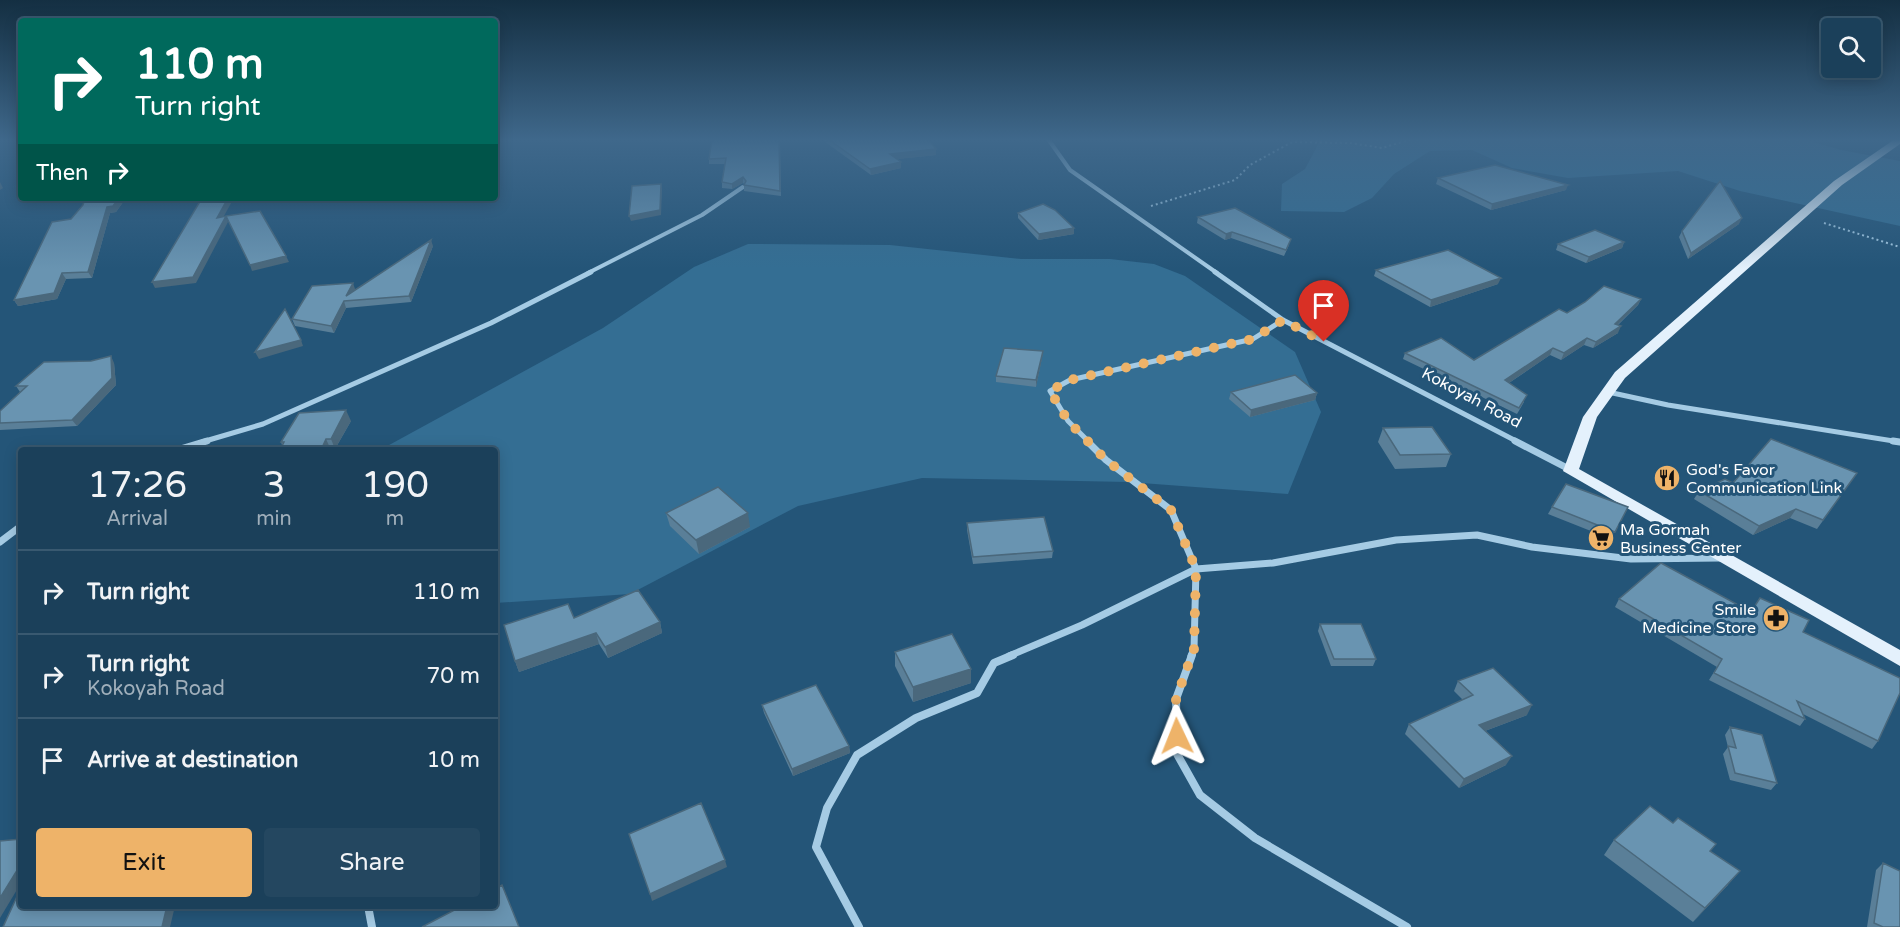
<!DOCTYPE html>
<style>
:root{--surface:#1b405a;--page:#244760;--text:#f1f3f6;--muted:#a0afbb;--line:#395970;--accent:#eeb369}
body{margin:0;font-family:"Varela Round",sans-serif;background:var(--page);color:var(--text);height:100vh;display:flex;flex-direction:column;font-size:22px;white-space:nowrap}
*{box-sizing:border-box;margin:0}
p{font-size:20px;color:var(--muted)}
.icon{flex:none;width:33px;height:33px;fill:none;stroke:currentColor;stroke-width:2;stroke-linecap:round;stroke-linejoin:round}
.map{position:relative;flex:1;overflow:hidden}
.details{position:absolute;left:18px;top:447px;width:480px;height:462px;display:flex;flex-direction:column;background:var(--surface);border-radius:6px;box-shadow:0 3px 15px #0003,0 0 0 2px var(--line)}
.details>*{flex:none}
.top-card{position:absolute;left:18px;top:18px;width:480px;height:183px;border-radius:6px;box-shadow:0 3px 15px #0003,0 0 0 2px var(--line);background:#00695c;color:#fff;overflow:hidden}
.controls{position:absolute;left:1821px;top:18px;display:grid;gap:12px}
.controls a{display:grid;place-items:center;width:60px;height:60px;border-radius:6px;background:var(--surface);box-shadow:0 3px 15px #0003,0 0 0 2px var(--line);font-size:30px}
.pin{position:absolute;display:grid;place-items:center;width:51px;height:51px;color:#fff;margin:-62px -26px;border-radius:50% 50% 50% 0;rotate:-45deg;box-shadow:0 0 6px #0007}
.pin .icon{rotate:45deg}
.me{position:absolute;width:66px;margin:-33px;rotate:358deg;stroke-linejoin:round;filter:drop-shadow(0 0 4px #0008)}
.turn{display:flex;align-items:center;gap:21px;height:126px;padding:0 18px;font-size:27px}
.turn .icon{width:78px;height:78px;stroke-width:2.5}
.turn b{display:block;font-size:42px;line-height:51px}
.then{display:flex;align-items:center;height:57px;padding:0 18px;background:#0003;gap:12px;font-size:22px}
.eta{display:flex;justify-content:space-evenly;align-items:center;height:102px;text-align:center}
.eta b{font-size:36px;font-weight:600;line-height:42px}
.cta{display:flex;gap:12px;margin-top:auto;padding:12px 18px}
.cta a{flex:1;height:69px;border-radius:6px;background:var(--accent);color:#111;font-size:24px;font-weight:600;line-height:69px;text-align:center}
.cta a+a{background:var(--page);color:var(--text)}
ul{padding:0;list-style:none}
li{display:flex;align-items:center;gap:18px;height:84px;padding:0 18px;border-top:2px solid var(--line)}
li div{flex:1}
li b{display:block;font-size:22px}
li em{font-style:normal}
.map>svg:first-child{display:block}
</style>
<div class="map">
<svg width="1900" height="927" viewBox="0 0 1900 927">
<rect width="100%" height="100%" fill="#245578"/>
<path fill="#346e93" d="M1321,139h481l39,11 59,11v65l-160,-35 -62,-20 -110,7 -56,-10 -40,-18 -42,1 -36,23 -22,24 -28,14 -63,-1 1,-27 23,-15z
M748,244l142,1 131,14h89l44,5 31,12 110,76 26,60 -33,82 -160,-12 -206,-4 -124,28 -168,88 -135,9v-153h-115l223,-122 91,-61z"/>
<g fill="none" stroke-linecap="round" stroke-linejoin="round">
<path stroke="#a5cbe4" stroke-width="2" stroke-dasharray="2 3" stroke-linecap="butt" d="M1151,206l84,-26 15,-15 42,-23 59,1 31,5 30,-9
M1824,223l76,24"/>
<path stroke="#a5cbe4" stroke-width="4" d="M1048,139l22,31 147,103
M588,273l114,-58 41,-28"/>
<path stroke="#a5cbe4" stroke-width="5" d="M1215,272l68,48 235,122
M1608,392l60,13 232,37
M202,442l61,-18 228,-101 100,-51
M1089,442l-21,-21 -18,-30 20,-11 183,-41 30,-19"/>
<path stroke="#a5cbe4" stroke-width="7" d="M1087,441l19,19 65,50 25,59 -2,80 -3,7
M1515,441l56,29
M1893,441l7,1
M177,450l30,-9
M0,542l21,-16
M1009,656l73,-31 114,-56 77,-6 123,-23 81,-5 55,12 99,12 89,-1"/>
<path stroke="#a5cbe4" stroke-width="8" d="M1192,655l-16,44 1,55 23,41 55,43 152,89
M368,906l4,21
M859,927l-43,-80 11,-39 30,-53 59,-37 61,-25 17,-30 19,-8"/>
<path fill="#e4f1fc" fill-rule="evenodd" d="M1895,139h5v5l-58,41 -217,193 -28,39 -18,52 321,181v16l-337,-195 20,-54 32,-45 219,-191z"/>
</g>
<path fill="#5a7f98" d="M712,139h68l1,57 -37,-5v-7l-1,-1 -11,6 -10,-1v-6l3,-18h-16v-5z
M821,139h107l8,10v6l-40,4 5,9 -30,7z
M1438,178l128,12 -75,20 -55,-26z
M85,198h41l-10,14 -6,1 -18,65 -26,1 -9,20 -39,7 -4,-6 57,-81 12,-14z
M1018,213l56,15v6l-36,6 -20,-22z
M1198,217l91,28 -5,11 -53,-18 -6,2 -28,-17z
M1739,224l-51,35 -9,-22 3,-6z
M1624,242l-2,6 -36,15 -30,-13 2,-6z
M433,246l-22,56 -65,6 -12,25 -39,-7 -3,-7 63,-30v2z
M1376,270l122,14 -68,23 -56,-31z
M1641,299l-3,6 -20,20v8l-25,15 -9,-3 -23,15 -11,-5 -41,28 15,19 -7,12 -114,-55 2,-6 69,7 93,-47z
M1043,351l-1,7 -6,29 -40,-5v-6z
M114,363l2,22 -39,41 -77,4v-19l20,-19 -4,-6z
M1231,392l86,1 -2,7 -65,17 -21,-18z
M351,421l-16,28 -53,-4 -1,-3z
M1383,428l68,26 -5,13 -51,2 -17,-27z
M1857,473l-40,56 -27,-11 -37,17 -59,-36 5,-8 34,-8z
M1552,507h76l-17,32 -63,-25z
M666,513l84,14 -51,27 -29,-28z
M967,523l86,28 -1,7 -79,6 -6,-34z
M1619,599l132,13 52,20 75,109 -6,8 -69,-35 2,5 -5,7 -91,-46 8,-13 -102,-60z
M574,618l86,4 2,11 -54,25 -9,-14 -80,28 -4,-11z
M1320,624l56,35 -3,7h-42l-13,-35z
M895,652l76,31 -58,19 -18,-36z
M1458,681l69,34 -42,16 21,34 -47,23 -54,-54 4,-10 54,-24 -9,-9z
M762,705l87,41 1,7 -57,23 -29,-63z
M1730,727l47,56 -6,7 -41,-10 -7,-26 5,-7 -3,-12z
M1614,840l96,11 18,34 -35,37 -89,-67z
M1883,863l17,64h-33l9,-57z"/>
<path fill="#4a687c" d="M936,149v6l-46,5v-6z
M901,162v6l-30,7 -1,-6z
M743,177v6l-11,6v-5z
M0,182l3,6 -3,2z
M661,184l1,6 -1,25 -30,6 -2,-5z
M1568,185l-2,5 -75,20 1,-6z
M119,198h7l-10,14 -6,1 -18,65 -4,-6 19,-65z
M228,198h6l-14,25 -3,-5z
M226,216l2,6 -32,61 -41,5 -3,-6z
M1742,218l-3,6 -51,35 3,-6z
M1074,228v6l-36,6 1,-6z
M1232,232l-1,6 -6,2 1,-6z
M431,240l2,6 -22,56 -2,-6z
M1624,242l-2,6 -36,15 3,-6z
M286,256l3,6 -37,9 -2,-6z
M62,273l4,6 -9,20 -39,7 -4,-6z
M1501,278l-3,6 -68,23 1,-7z
M353,283l2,6 -5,12 -4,-5z
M1641,299l-3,6 -26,25 3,-6z
M344,301l2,7 -12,25 -3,-7z
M1621,326l-3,7 -25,15 3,-6z
M1587,338l-3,7 -23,15 3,-7z
M301,340l2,6 -44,13 -4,-7z
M1553,348l-3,7 -47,32 2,-7z
M1043,351l-1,7 -6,29v-7z
M111,356l3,7 2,22 -39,41 -5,-6z
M1317,393l-2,7 -65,17 1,-7z
M346,410l5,11 -16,28 -4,-10z
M326,439l5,11h-10z
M1796,509l-6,9 -37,17 6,-9z
M748,513l2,14 -51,27 -3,-14z
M660,622l2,11 -54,25 -3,-11z
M596,633l3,11 -80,28 -4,-11z
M971,669v14l-58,19v-15z
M495,700l3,7 -3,45z
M1532,705l-5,10 -53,20 5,-10z
M849,746l1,7 -57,23 -1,-7z
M1512,756l-6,9 -47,23 5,-9z
M725,860l2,7 -75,34 -2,-7z
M21,864v19l-21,35v-20z
M1740,871l-12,14 -35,37 12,-14z
M167,906h8l-5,21h-8z"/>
<path fill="#6994b1" stroke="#4a687c" stroke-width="1.5" d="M712,139h67l1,52 -36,-6 2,-4 -3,-4 -11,7 -10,-2 4,-24 -17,1z
M828,139h100l8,10 -46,5 11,8 -31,7z
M1495,165l73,20 -76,19 -54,-26z
M1720,181l22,37 -51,35 -9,-22z
M661,184l-1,26 -31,6 3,-30z
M85,198h34l-6,8 -6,1 -19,65 -26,1 -8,20 -40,7 38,-78 19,-3 12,-14z
M202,198h26l-11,20 9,-2 -33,61 -41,5z
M1043,204l12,6 19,18 -35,6 -21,-21z
M1235,208l56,31 -5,11 -54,-18 -6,2 -28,-17z
M260,211l26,45 -36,9 -24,-49z
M1595,230l29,12 -35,15 -31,-13z
M431,240l-22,56 -65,5 -13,25 -39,-7 20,-33 41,-3 -7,13z
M1448,250l53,28 -70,22 -55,-30z
M1604,286l37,13 -26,25 6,2 -25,16 -9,-4 -23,15 -11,-5 -48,32 22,15 -8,13 -114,-55 36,-15 33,22 85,-51 8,4 18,-11z
M285,309l16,31 -46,12z
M1004,348l39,3 -7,29 -40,-4z
M111,356l1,22 -40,42 -72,3v-12l27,-25h-11l28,-24 47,-1z
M1295,375l22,18 -66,17 -20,-18z
M346,410l-15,29h-5l-5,11h-41l4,-8h-3l18,-29z
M1432,427l19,27 -51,1 -17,-27z
M1771,439l86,34 -34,47 -27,-11 -37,17 -60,-35 26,-12 8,4z
M1566,484l62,23 -13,25 -63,-25z
M718,487l30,26 -52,27 -30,-27z
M1044,517l9,34 -80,6 -6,-34z
M1661,563l90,49 9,-14 49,22 -6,12 97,46v15l-22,48 -81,-40 8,18 -91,-46 8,-14 -103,-60z
M638,590l22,32 -55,25 -9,-14 -81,28 -11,-36 64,-21 6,14z
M1320,624h41l15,35h-42z
M952,634l19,35 -58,18 -18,-35z
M1493,668l39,37 -53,20 33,31 -48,23 -55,-55 64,-29 -15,-14z
M816,685l33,61 -57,23 -30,-64z
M1730,727l32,8 15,48 -42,-10 -7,-27 8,2z
M701,803l24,57 -75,34 -21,-60z
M1650,806l23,17 5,-5 38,26 -6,7 30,20 -35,37 -91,-68z
M21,839v25l-21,34v-57z
M1883,863l17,8v56h-17l-9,-4z
M502,885l17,42h-97l40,-21h33v-17z
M20,890h1v16h146l-5,21h-159z"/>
<linearGradient id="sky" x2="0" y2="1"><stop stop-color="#142f42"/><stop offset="0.52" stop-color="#3f688b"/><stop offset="1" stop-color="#3f688b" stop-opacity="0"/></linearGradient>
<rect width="1900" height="269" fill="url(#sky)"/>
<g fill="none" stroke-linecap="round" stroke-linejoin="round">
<path stroke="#eeb369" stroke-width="10" stroke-dasharray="0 18" d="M1177,736l-1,-37 18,-50 2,-80 -25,-59 -65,-50 -38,-39 -18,-30 20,-11 183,-41 30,-19 41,22"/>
</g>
<defs>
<symbol id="restaurant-disc" viewBox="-11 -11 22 22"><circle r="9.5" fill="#eeb369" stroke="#245578"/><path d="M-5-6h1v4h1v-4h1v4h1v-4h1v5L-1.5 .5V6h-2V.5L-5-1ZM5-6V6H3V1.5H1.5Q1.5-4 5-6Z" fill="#111"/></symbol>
<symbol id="supermarket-disc" viewBox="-11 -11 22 22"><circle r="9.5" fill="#eeb369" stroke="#245578"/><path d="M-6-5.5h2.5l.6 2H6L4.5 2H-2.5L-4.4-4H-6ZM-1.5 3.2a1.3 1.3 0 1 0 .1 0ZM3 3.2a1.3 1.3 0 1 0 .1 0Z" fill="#111"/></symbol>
<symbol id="pharmacy-disc" viewBox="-11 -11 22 22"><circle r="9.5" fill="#eeb369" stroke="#245578"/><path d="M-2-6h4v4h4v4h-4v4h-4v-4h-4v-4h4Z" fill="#111"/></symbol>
</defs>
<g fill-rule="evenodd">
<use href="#restaurant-disc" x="1652" y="463" width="30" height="30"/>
<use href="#supermarket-disc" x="1586" y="523" width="30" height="30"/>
<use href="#pharmacy-disc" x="1761" y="603" width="30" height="30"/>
</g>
<g text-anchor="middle" stroke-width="6" stroke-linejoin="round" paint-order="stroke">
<g font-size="16" fill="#fff" stroke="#245578">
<text transform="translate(1472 397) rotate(28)" y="6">Kokoyah Road</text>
</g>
<g font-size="16" fill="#fff" stroke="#245578" text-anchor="start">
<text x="1686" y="475">God's Favor<tspan x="1686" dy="18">Communication Link</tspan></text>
<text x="1620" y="535">Ma Gormah<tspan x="1620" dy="18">Business Center</tspan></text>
<text x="1756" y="615" text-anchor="end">Smile<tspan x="1756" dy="18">Medicine Store</tspan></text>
</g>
</g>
</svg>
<div class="controls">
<a><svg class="icon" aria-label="search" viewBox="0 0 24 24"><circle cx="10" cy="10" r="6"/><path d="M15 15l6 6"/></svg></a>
</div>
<div class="pin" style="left:1324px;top:342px;background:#d93025"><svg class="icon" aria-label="arrive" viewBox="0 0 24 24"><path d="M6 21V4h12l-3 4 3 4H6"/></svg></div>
<svg class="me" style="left:1177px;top:736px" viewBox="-20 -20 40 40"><path d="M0-17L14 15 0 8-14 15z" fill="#eeb369" stroke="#fff" stroke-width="4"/></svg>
<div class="top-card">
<div class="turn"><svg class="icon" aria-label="right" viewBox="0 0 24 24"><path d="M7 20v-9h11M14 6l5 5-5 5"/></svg><div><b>110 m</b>Turn right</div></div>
<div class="then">Then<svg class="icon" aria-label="right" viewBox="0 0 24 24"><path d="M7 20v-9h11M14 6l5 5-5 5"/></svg></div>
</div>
<section class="details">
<div class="eta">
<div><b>17:26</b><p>Arrival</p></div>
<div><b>3</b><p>min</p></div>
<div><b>190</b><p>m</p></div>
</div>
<ul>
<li><svg class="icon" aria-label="right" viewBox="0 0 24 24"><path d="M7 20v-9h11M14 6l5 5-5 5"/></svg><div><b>Turn right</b></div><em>110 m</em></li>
<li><svg class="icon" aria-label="right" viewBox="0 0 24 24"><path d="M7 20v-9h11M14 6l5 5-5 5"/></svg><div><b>Turn right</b><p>Kokoyah Road</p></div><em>70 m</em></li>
<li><svg class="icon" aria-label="arrive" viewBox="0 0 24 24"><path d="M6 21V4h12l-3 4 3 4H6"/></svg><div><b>Arrive at destination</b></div><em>10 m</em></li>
</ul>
<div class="cta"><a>Exit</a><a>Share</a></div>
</section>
</div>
